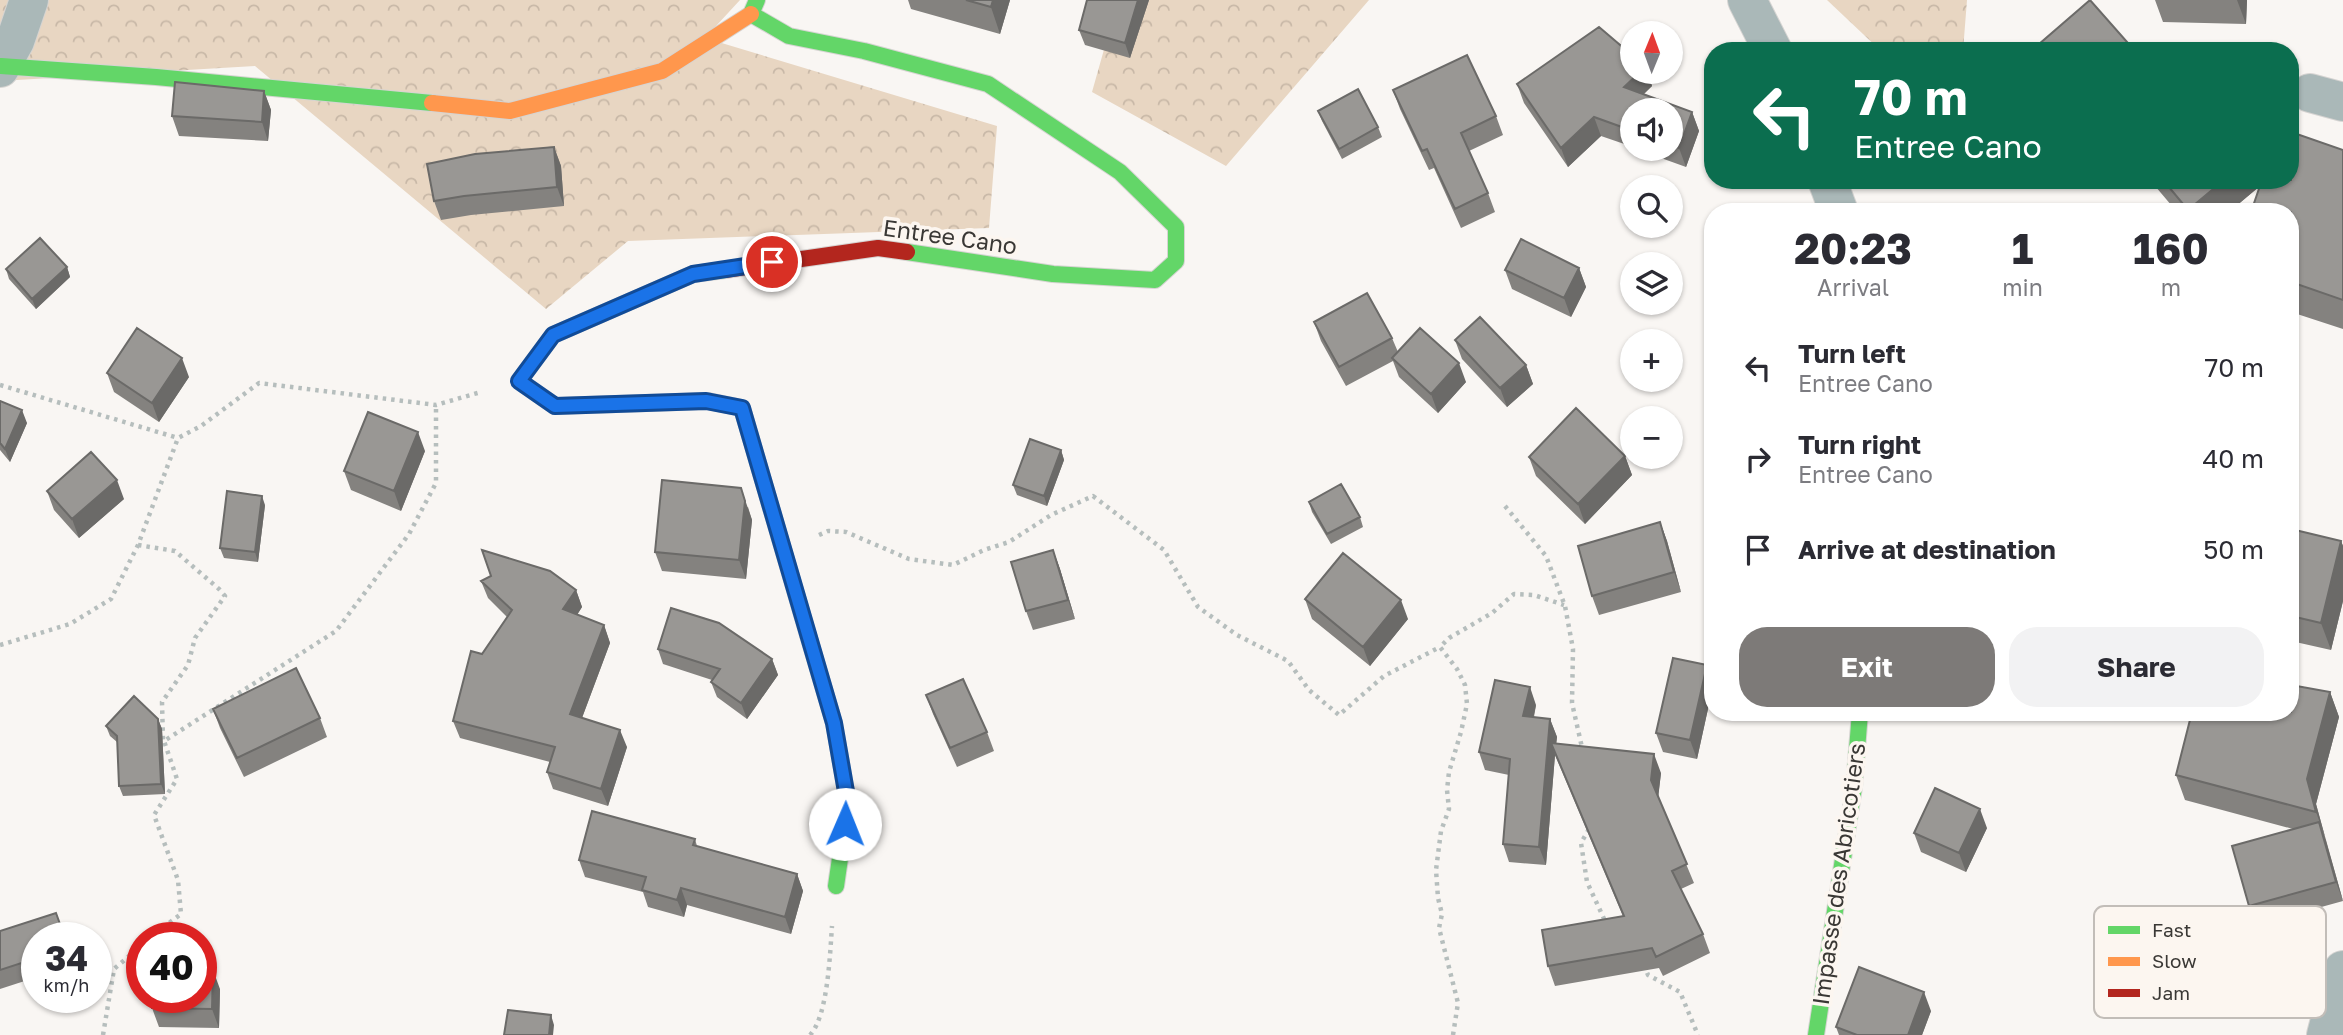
<!DOCTYPE html>
<meta charset="utf-8">
<style>
:root{--surface:#fff;--page:#f2f2f3;--text:#2b2b33;--muted:#7c7c81;--accent:#7d7a78}
body{margin:0;font-family:"Golos Text",sans-serif;background:var(--page);color:var(--text);height:100vh;display:flex;flex-direction:column;font-size:26px;white-space:nowrap}
*{box-sizing:border-box;margin:0}
p{font-size:23px;color:var(--muted)}
.icon{flex:none;width:38px;height:38px;fill:none;stroke:currentColor;stroke-width:2;stroke-linecap:round;stroke-linejoin:round}
.map{position:relative;flex:1;overflow:hidden}
.drawer{position:absolute;left:1704px;top:203px;width:595px;height:518px;display:flex;flex-direction:column;background:var(--surface);border-radius:28px;box-shadow:0 2px 5px #0004}
.drawer>*{flex:none}
.hud{position:absolute;left:1704px;top:42px;width:595px;height:147px;border-radius:28px;box-shadow:0 2px 5px #0004;background:#0b6e4f;color:#fff;overflow:hidden}
.needle{width:46px;rotate:1deg}
.tools{position:absolute;left:1620px;top:21px;display:grid;gap:14px}
.tools a{display:grid;place-items:center;width:63px;height:63px;border-radius:50%;background:var(--surface);box-shadow:0 2px 5px #0004;font-size:35px}
.speed{position:absolute;left:21px;top:922px;display:flex;gap:14px;font-size:35px;font-weight:700;text-align:center}
.speed>*{display:grid;place-content:center;width:91px;height:91px;border-radius:50%;background:var(--surface);box-shadow:0 2px 5px #0004;line-height:1}
.speed small{font-size:18px;font-weight:400}
.speed .limit{border:10px solid #d22;background:#fff;color:#111}
.pin{position:absolute;display:grid;place-items:center;width:60px;height:60px;color:#fff;margin:-30px;border:4px solid #fff;border-radius:50%;box-shadow:0 2px 7px #0007}
.me{position:absolute;width:77px;margin:-38px;rotate:1deg;stroke-linejoin:round;filter:drop-shadow(0 0 5px #0008)}
.turn{display:flex;align-items:center;gap:24px;height:147px;padding:0 35px;font-size:32px}
.turn .icon{width:91px;height:91px;stroke-width:2.5}
.turn b{display:block;font-size:49px;line-height:60px}
.eta{display:flex;justify-content:space-evenly;align-items:center;height:119px;text-align:center}
.eta b{font-size:42px;font-weight:700;line-height:49px}
.primary-button{display:flex;gap:14px;margin-top:auto;padding:14px 35px}
.primary-button a{flex:1;height:80px;border-radius:28px;background:var(--accent);color:#fff;font-size:28px;font-weight:700;line-height:80px;text-align:center}
.primary-button a+a{background:var(--page);color:var(--text)}
ul{padding:0;list-style:none}
li{display:flex;align-items:center;gap:21px;height:91px;padding:0 35px}
li div{flex:1}
li b{display:block;font-size:26px}
li em{font-style:normal}
.map>svg:first-child{display:block}
</style>
<div class="map">
<svg width="2343" height="1035" viewBox="0 0 2343 1035">
<defs>
<pattern id="forest-crowns" width="20" height="18" patternUnits="userSpaceOnUse" patternTransform="scale(1.75)"><rect width="20" height="18" fill="#e8d6c2"/><path d="M2 6a3 3 0 1 1 6 0M12 15a3 3 0 1 1 6 0" fill="none" stroke="#c8b8a7"/></pattern>
</defs>
<rect width="100%" height="100%" fill="#f9f6f3"/>
<path fill="url(#forest-crowns)" d="M0,0h740l-35,38 292,88 -8,102 -361,13 -82,68 -291,-243 -255,15z
M1118,0h251l-143,166 -134,-74z
M1827,0h140l-4,51h-82z"/>
<g fill="none" stroke-linecap="round" stroke-linejoin="round">
<defs>
<path id="street" d="M1747,0l26,51
M0,68l15,-27 14,-41
M2310,93l33,9
M1827,180l12,32
M2326,1035l17,-65"/>
<path id="fast" d="M757,0l-6,14 38,22 75,15 124,33 132,88 56,55v34l-21,19 -102,-6 -146,-22
M1,66l155,11 276,26
M708,401l-153,5 -36,-25 34,-46 140,-61 32,-4
M808,635l26,88 14,80 -12,83
M1816,1035l38,-248 6,-75"/>
<path id="slow" d="M432,103l78,8 152,-40 89,-57
M708,401l34,7 66,227"/>
<path id="jam" d="M725,270l153,-22 29,4"/>
</defs>
<use href="#street" stroke="#d6d4d2" stroke-width="40"/>
<use href="#fast" stroke="#d6d4d2" stroke-width="18"/>
<use href="#slow" stroke="#d6d4d2" stroke-width="18"/>
<use href="#jam" stroke="#d6d4d2" stroke-width="18"/>
<path stroke="#b6bebd" stroke-width="4.5" stroke-dasharray="3.5 5" stroke-linecap="butt" d="M0,385l178,53
M1505,506l41,50 19,50 8,43 -1,54 11,49
M819,535l9,-4 18,1 63,27 44,6 31,-15 25,-8 42,-27 42,-19 71,54 34,57 39,28 51,26 21,29 30,25 45,-39 56,-29
M138,545l37,6 44,38 6,7 -30,42 -7,27 -26,37 1,38
M0,645l70,-21 41,-25 27,-54 40,-107 23,-12 58,-43 177,22 45,-13
M1589,829l-8,14 6,39 19,41
M149,938l32,-24 -3,-34 -24,-65 23,-36 -13,-38 172,-110 73,-97 27,-51v-78
M1644,965l4,10 32,17 18,43
M103,1035l11,-66 28,-24
M810,1035c18,-19 20,-82 22,-109
M1453,1035l5,-32 -19,-75 3,-14 -4,-16 -2,-28 5,-39 8,-22 -2,-19 2,-18 12,-40 6,-28 -2,-19 -8,-16 -17,-22 9,-9 43,-25 22,-19 20,1 30,10"/>
<use href="#street" stroke="#aab8b8" stroke-width="38"/>
<use href="#fast" stroke="#63d668" stroke-width="16"/>
<use href="#slow" stroke="#ff974d" stroke-width="16"/>
<use href="#jam" stroke="#b3261e" stroke-width="16"/>
</g>
<path fill="#84827f" d="M908,0h102l-10,34 -89,-25z
M1087,0h62l-19,58 -45,-13 -6,-15z
M2155,0h92l-1,24 -83,-2z
M1599,27l34,29v16h14l5,14 -8,8 48,18 7,19 -13,36 -50,-18h35v-39h-38v37l-32,-11 -33,31 -44,-64 -7,-19z
M1393,90l103,26 7,19 -34,16 19,42 7,19 -34,16 -27,-60 -5,2 -29,-61z
M264,91l7,19 -3,31 -89,-5 -7,-20z
M1318,111l60,16 4,10 -40,22 -20,-38z
M554,147l7,19 3,40 -93,9 -30,5 -7,-19z
M2343,150v179l-52,-17v-100l-31,-26 -31,26h-52l-27,-32h141z
M67,267l3,10 -34,32 -27,-30 -3,-10z
M1579,268l7,19 -15,30 -59,-28 -7,-19z
M1314,322l78,16 6,14 68,30 -28,31 -39,-36 -6,-16 -47,25 -25,-45z
M1455,340l71,25 7,19 -26,23 -45,-48z
M107,373l82,4 -30,45 -45,-30z
M0,401l27,22 -17,39 -10,-12z
M1061,450l3,10 -17,46 -30,-11 -4,-10z
M425,451l-24,60 -50,-21 -7,-19z
M1625,456l7,19 -47,49 -49,-48 -7,-19z
M47,491l77,8 -45,39 -25,-28z
M1309,502l51,15 3,10 -32,17 -19,-32z
M265,505l-7,57 -34,-4 -4,-10z
M748,507l4,13 -6,59 -84,-8 -7,-19z
M1660,522l7,19 14,51 -82,23 -7,-19z
M2291,529l50,12 2,5v55l-12,49 -40,-9z
M1053,550l7,19 15,50 -42,11 -7,-19z
M481,581l95,9 6,17 -5,8 27,10 6,18 -28,75 45,29 -19,59 -55,-17 -6,-17 3,-10 -90,-24 -7,-17 29,-67 25,-37 -19,-19z
M1305,599l103,20 -38,47 -58,-47z
M658,649l114,10 6,16 -31,44 -30,-22 -6,-15 1,-2 -49,-16z
M1707,665l6,18v3l-16,73 -34,-7 -7,-19z
M2330,692l9,25 -23,87 27,97 -87,24 -7,-19 44,-77 -108,-29 -9,-25 61,-60z
M926,695l61,37 7,19 -37,16 -24,-53z
M1536,705l-2,12 16,2 7,18 -1,7 105,29 -3,24 36,86 -13,6 22,45 7,19 -47,23 -4,-8 -104,18 -7,-20 75,-50 -68,-161 -9,110 -37,-3 -6,-18 6,-69 -24,-5 -6,-18z
M213,709l107,9 7,19 -83,40 -24,-49z
M158,719l4,10 3,65 -42,2 -4,-10 -2,-44 -7,-6 -4,-10z
M1987,828l-21,44 -45,-20 -7,-19z
M695,839l2,7 100,28 6,17 -12,43 -104,-29 -3,12 -36,-10 -5,-15 -58,-15 -6,-17z
M0,931l37,7v39l-37,12z
M220,989l-1,39 -60,-1 -7,-19z
M1931,1011l-9,24h-83l-3,-8z"/>
<path fill="#6b6a68" d="M993,0h17l-10,34 -9,-27z
M1138,0h11l-19,58 -5,-15z
M2237,0h10l-1,24z
M1640,72h7l5,14 -21,20 -7,-19z
M264,91l7,19 -3,31 -6,-19z
M1692,112l7,19 -13,36 -7,-19z
M1594,117l7,19 -33,31 -7,-19z
M554,147l7,19 3,40 -7,-19z
M2224,180h43l-38,32h-40l-1,-2z
M67,267l3,10 -34,32 -4,-10z
M1579,268l7,19 -15,30 -7,-19z
M182,358l7,19 -30,45 -7,-19z
M1459,363l7,19 -28,31 -7,-19z
M1526,365l7,19 -26,23 -7,-19z
M22,410l5,13 -17,39 -5,-13z
M418,432l7,19 -24,60 -7,-20z
M1061,450l3,10 -17,46 -3,-10z
M1625,456l7,19 -47,49 -7,-20z
M117,480l7,19 -45,39 -7,-19z
M741,488l11,32 -6,59 -7,-19z
M262,496l3,9 -7,57 -3,-10z
M1660,522l7,19 14,51 -7,-20z
M2341,541l2,5v55l-12,49 -10,-27z
M1053,550l7,19 15,50 -7,-19z
M576,590l6,17 -13,20 -6,-18z
M1401,600l7,19 -38,47 -7,-19z
M604,625l6,18 -33,88 -7,-17z
M772,659l6,16 -31,44 -6,-16z
M1707,665l6,18v3l-16,73 -7,-19z
M1530,687l6,18 -6,28 -7,-17z
M2330,692l9,25 -23,87 9,33 -9,-25 -9,-33z
M158,719l4,10 3,65 -4,-10z
M1550,719l7,18 -2,17 -4,-11 4,12 -9,110 -7,-18z
M620,730l7,17 -19,59 -7,-17z
M1654,754l7,19 -3,26 -7,-19z
M1980,809l7,19 -21,44 -7,-19z
M2319,822l7,19 17,60 -7,-19z
M797,874l6,17 -12,43 -6,-17z
M681,888l6,17 -3,12 -7,-17z
M213,970l7,19 -1,39 -7,-19z
M1924,992l7,19 -9,24h-14z
M551,1015l3,10 -1,10h-4z"/>
<path fill="#999794" stroke="#6b6a68" stroke-width="2" d="M966,0h27l-2,7z
M1087,0h51l-13,43 -46,-13z
M2090,0l45,51h-104z
M1599,27l34,29v16h7l-16,15 68,25 -13,36 -8,-3v-35h-38v21l-39,-14 -33,31 -44,-64z
M1467,55l29,61 -35,17 27,60 -33,16 -28,-60 -5,2 -29,-61z
M175,82l89,9 -2,31 -90,-6z
M1358,89l20,38 -39,22 -21,-38z
M2291,132l52,18v150l-52,-18v-70h-40l11,-32h29z
M554,147l3,40 -93,9 -30,5 -7,-37 48,-10z
M2163,180h61l-36,30z
M40,238l27,29 -35,32 -26,-30z
M1521,239l58,29 -15,30 -59,-28z
M1367,293l25,45 -53,29 -25,-45z
M1480,317l46,48 -26,23 -45,-48z
M137,328l45,30 -30,45 -45,-30z
M1420,328l39,35 -28,31 -39,-36z
M0,401l22,9 -17,39 -5,-6z
M1576,408l49,48 -47,48 -49,-47z
M368,412l50,20 -24,59 -50,-20z
M1030,439l31,11 -17,46 -31,-11z
M91,452l26,28 -45,39 -25,-28z
M662,480l79,8 4,13 -6,59 -84,-8z
M1341,484l19,33 -33,17 -18,-32z
M227,491l35,5 -7,56 -35,-4z
M1660,522l14,50 -82,24 -14,-50z
M2291,529l50,12 -20,82 -30,-7z
M482,550l68,21 26,19 -13,19 41,16 -34,89 50,16 -19,59 -54,-17 8,-25 -102,-26 18,-70 11,3 30,-44 -31,-29 10,-5z
M1053,550l15,50 -42,11 -15,-49z
M1343,553l58,47 -38,47 -58,-48z
M671,608l48,15 53,36 -31,44 -30,-21 9,-13 -62,-20z
M1673,658l34,7 -17,75 -34,-7z
M296,668l24,50 -83,40 -24,-49z
M963,679l24,53 -37,16 -24,-53z
M1495,680l35,7 -7,29 27,3 -11,128 -36,-3 7,-85 -31,-7z
M2291,685l39,7 -23,87 9,33 -140,-37 16,-63h34l11,3v-3h54z
M134,696l24,23 3,65 -42,2 -2,-50 -11,-10z
M1551,743l103,11 -3,26 36,84 -15,7 31,63 -47,23 -4,-9 -104,18 -6,-36 82,-14z
M1935,788l45,21 -21,44 -45,-20z
M592,811l103,28 -2,6 104,29 -12,43 -104,-29 -4,12 -35,-10 4,-13 -67,-17z
M2319,822l17,60 -87,24 -17,-60z
M56,913l9,25h-28v20l-37,12v-39z
M1859,967l65,25 -16,43h-51l-21,-8z
M201,970h12l-1,39 -60,-1v-10h49z
M508,1010l43,5 -2,20h-45z"/>
<g fill="none" stroke-linecap="round" stroke-linejoin="round">
<defs>
<path id="route" d="M772,262l-79,12 -140,61 -34,46 36,25 151,-5 36,7 92,315 14,80 -3,21"/>
</defs>
<use href="#route" stroke="#114b97" stroke-width="18"/>
<use href="#route" stroke="#1a73e8" stroke-width="12"/>
</g>
<g text-anchor="middle" stroke-width="7" stroke-linejoin="round" paint-order="stroke">
<g font-size="23" fill="#3a3835" stroke="#fcf6f0">
<text transform="translate(950 237) rotate(8)" y="8">Entree Cano</text>
<text transform="translate(1839 874) rotate(-82)" y="8">Impasse des Abricotiers</text>
</g>
</g>
<rect x="2094" y="906" width="232" height="112" rx="10" fill="#fcf6f0" stroke="#c2bdb8" stroke-width="2"/>
<rect x="2108" y="926" width="32" height="8" fill="#63d668"/>
<rect x="2108" y="957" width="32" height="9" fill="#ff974d"/>
<rect x="2108" y="989" width="32" height="8" fill="#b3261e"/>
<g font-size="19" fill="#3a3835">
<text x="2152" y="937">Fast</text>
<text x="2152" y="968">Slow</text>
<text x="2152" y="1000">Jam</text>
</g>
</svg>
<div class="tools">
<a><svg class="needle" viewBox="-14 -14 28 28"><path d="M0-13l5 13h-10z" fill="#e53935"/><path d="M0 13l5-13h-10z" fill="#7c7c81"/></svg></a>
<a><svg class="icon" aria-label="sound" viewBox="0 0 24 24"><path d="M4 9h4l5-4v14l-5-4H4zM17 9q2 3 0 6"/></svg></a>
<a><svg class="icon" aria-label="search" viewBox="0 0 24 24"><circle cx="10" cy="10" r="6"/><path d="M15 15l6 6"/></svg></a>
<a><svg class="icon" aria-label="layers" viewBox="0 0 24 24"><path d="M12 4l9 5-9 5-9-5zM3 14l9 5 9-5"/></svg></a>
<a>+</a>
<a>−</a>
</div>
<div class="speed"><div>34<small>km/h</small></div><div class="limit">40</div></div>
<div class="pin" style="left:772px;top:262px;background:#d93025"><svg class="icon" aria-label="arrive" viewBox="0 0 24 24"><path d="M6 21V4h12l-3 4 3 4H6"/></svg></div>
<svg class="me" style="left:845px;top:824px" viewBox="-20 -20 40 40"><circle r="19" fill="#fff"/><path d="M0-13L10 11 0 6-10 11z" fill="#1a73e8"/></svg>
<div class="hud">
<div class="turn"><svg class="icon" aria-label="left" viewBox="0 0 24 24"><path d="M17 20v-9H6M10 6l-5 5 5 5"/></svg><div><b>70 m</b>Entree Cano</div></div>
</div>
<section class="drawer">
<div class="eta">
<div><b>20:23</b><p>Arrival</p></div>
<div><b>1</b><p>min</p></div>
<div><b>160</b><p>m</p></div>
</div>
<ul>
<li><svg class="icon" aria-label="left" viewBox="0 0 24 24"><path d="M17 20v-9H6M10 6l-5 5 5 5"/></svg><div><b>Turn left</b><p>Entree Cano</p></div><em>70 m</em></li>
<li><svg class="icon" aria-label="right" viewBox="0 0 24 24"><path d="M7 20v-9h11M14 6l5 5-5 5"/></svg><div><b>Turn right</b><p>Entree Cano</p></div><em>40 m</em></li>
<li><svg class="icon" aria-label="arrive" viewBox="0 0 24 24"><path d="M6 21V4h12l-3 4 3 4H6"/></svg><div><b>Arrive at destination</b></div><em>50 m</em></li>
</ul>
<div class="primary-button"><a>Exit</a><a>Share</a></div>
</section>
</div>
